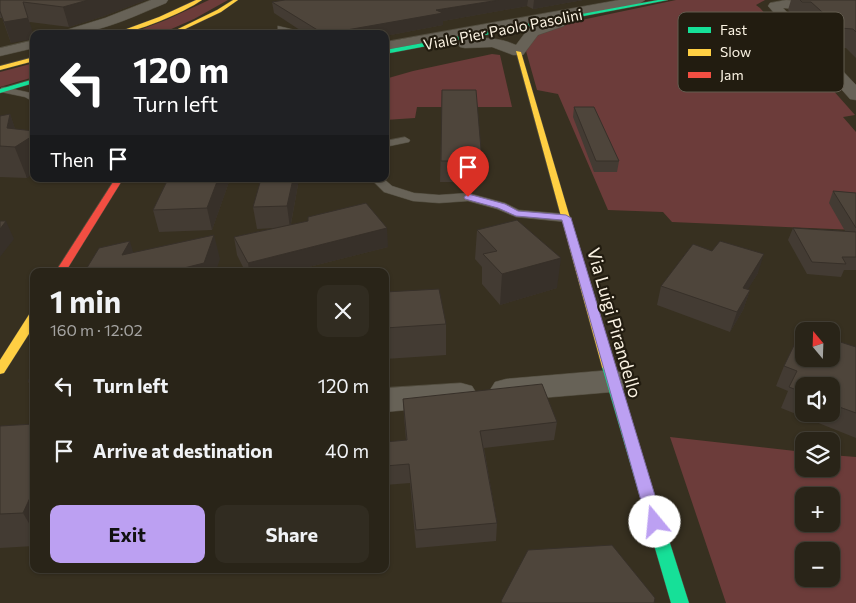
<!DOCTYPE html>
<meta charset="utf-8">
<style>
:root{--surface:#292418;--page:#312c21;--text:#f1f3f6;--muted:#a5a4a2;--line:#454137;--accent:#bca0f2}
body{margin:0;font-family:Commissioner,sans-serif;background:var(--page);color:var(--text);height:100vh;display:flex;flex-direction:column;font-size:19px;white-space:nowrap}
*{box-sizing:border-box;margin:0}
p{font-size:16px;color:var(--muted)}
.icon{flex:none;width:28px;height:28px;fill:none;stroke:currentColor;stroke-width:2;stroke-linecap:round;stroke-linejoin:round}
.map{position:relative;flex:1;overflow:hidden}
.sheet{position:absolute;left:30px;top:268px;width:359px;height:305px;display:flex;flex-direction:column;background:var(--surface);border-radius:10px;box-shadow:0 1px 4px #0004,0 0 0 1px var(--line)}
.sheet>*{flex:none}
.guide{position:absolute;left:30px;top:30px;width:359px;height:152px;border-radius:10px;box-shadow:0 1px 4px #0004,0 0 0 1px var(--line);background:#202124;color:#fff;overflow:hidden}
.needle{width:32px;rotate:341deg}
.tools{position:absolute;left:795px;top:322px;display:grid;gap:10px}
.tools a{display:grid;place-items:center;width:45px;height:45px;border-radius:10px;background:var(--surface);box-shadow:0 1px 4px #0004,0 0 0 1px var(--line);font-size:25px}
.pin{position:absolute;display:grid;place-items:center;width:42px;height:42px;color:#fff;margin:-51px -21px;border-radius:50% 50% 50% 0;rotate:-45deg;box-shadow:0 0 5px #0007}
.pin .icon{rotate:45deg}
.me{position:absolute;width:55px;margin:-28px;rotate:343deg;stroke-linejoin:round;filter:drop-shadow(0 0 4px #0008)}
.turn{display:flex;align-items:center;gap:18px;height:105px;padding:0 20px;font-size:22px}
.turn .icon{width:65px;height:65px;stroke-width:2.5}
.turn b{display:block;font-size:35px;line-height:42px}
.then{display:flex;align-items:center;height:48px;padding:0 20px;background:#0003;gap:10px;font-size:19px}
.round{display:grid;place-items:center;flex:none;width:52px;height:52px;border-radius:10px;background:var(--page)}
.headline{display:flex;align-items:center;justify-content:space-between;height:85px;padding:0 20px}
h1{font-size:30px;font-weight:700;line-height:38px}
.action{display:flex;gap:10px;margin-top:auto;padding:10px 20px}
.action a{flex:1;height:58px;border-radius:10px;background:var(--accent);color:#111;font-size:20px;font-weight:700;line-height:58px;text-align:center}
.action a+a{background:var(--page);color:var(--text)}
ul{padding:0;list-style:none}
li{display:flex;align-items:center;gap:15px;height:65px;padding:0 20px}
li div{flex:1}
li b{display:block;font-size:19px}
li em{font-style:normal}
.map>svg:first-child{display:block}
</style>
<div class="map">
<svg width="856" height="603" viewBox="0 0 856 603">
<rect width="100%" height="100%" fill="#373020"/>
<path fill="#6c3c3a" fill-rule="evenodd" d="M209,0h19l-34,19 -34,15h-31l37,-14z
M676,0h89l-9,5 4,3 95,107 -12,2 13,15v98l-184,-8 -9,-10 -55,-2 -50,-116 -21,-4 -11,-39 12,-18 15,-7z
M492,54l8,1 12,52h-95l-2,11 -30,2v-41l28,-8z
M34,63v14l-34,10v-15z
M670,437l134,15v17h27v-14l25,2v146h-130zM804,496h27v28h-27zM804,551h27v28h-27z"/>
<g fill="none" stroke-linecap="round" stroke-linejoin="round">
<defs>
<path id="lane" d="M278,26l17,4 -5,4h-10l4,-3 -6,-1z
M4,87l27,6 3,2v7l-9,-5 -24,-5v-4z
M405,137l5,3 -1,2 -24,5v-6z
M371,179h13l8,7 22,7 25,2 29,-2 37,10 14,7 47,4 6,4 -6,4 -50,-5 -19,-8 -29,-8 -29,2 -26,-2 -29,-9z"/>
<path id="street" d="M151,0h17l-2,3c-34,14 -67,31 -105,31l2,-3 42,-13z
M619,0h26l-6,4 -254,46v-8z
M786,0l70,5v8l-73,-5 73,77v15l-6,-1 -82,-93 2,-3z
M559,19l5,1 2,3 -2,3 -26,9 -15,20h-10l-21,-8 -27,1 -5,-1 -2,-3 2,-3c19,-5 38,-4 56,4l12,-16z
M34,40v8l-34,8v-8z
M612,370l11,3 5,8 -5,8 -11,3 -106,9 -11,-3 -5,-8 5,-8 11,-3z
M461,383l11,3 5,8 -5,8 -11,3 -76,7v-24z"/>
<path id="fast" d="M658,0h10l-283,54v-4z
M34,79v4l-34,10v-4z
M608,363l4,1 2,3 75,236h-18l-69,-236 2,-3z"/>
<path id="slow" d="M196,0h6c-17,12 -68,34 -89,34l46,-17z
M233,0h5l-17,12 -38,18 -5,-1 39,-19z
M516,51l5,1 93,315 -2,3h-8l-2,-3z
M34,57v4l-34,9v-4z
M34,312v14l-30,47 -4,1v-14l30,-47z"/>
<path id="jam" d="M115,179h8l-57,92h-10z"/>
</defs>
<use href="#lane" stroke="#514c3e" stroke-width="1"/>
<use href="#street" stroke="#514c3e" stroke-width="1"/>
<use href="#fast" stroke="#514c3e" stroke-width="1"/>
<use href="#slow" stroke="#514c3e" stroke-width="1"/>
<use href="#jam" stroke="#514c3e" stroke-width="1"/>
<use href="#lane" fill="#676257" fill-rule="evenodd"/>
<use href="#street" fill="#676257" fill-rule="evenodd"/>
<use href="#fast" fill="#16e098" fill-rule="evenodd"/>
<use href="#slow" fill="#ffcf43" fill-rule="evenodd"/>
<use href="#jam" fill="#f24e42" fill-rule="evenodd"/>
</g>
<path fill="#433b33" fill-rule="evenodd" d="M0,0h146l-42,16 -35,11 -39,-5 -19,21 -9,-25h-2z
M285,0h298l-50,9 -6,-3 -84,15v4l-58,11v-2h-79l-32,-21 -2,-11z
M791,0h65v58l-10,-10h-12l-28,-28h-9l-9,-10z
M442,90l40,71 -1,21h-41z
M574,107l45,54 -2,11h-23l-21,-55z
M10,114l5,15 12,49 -27,-1v-61z
M168,179h62l-18,51 -53,2 -6,-22z
M299,179l-8,45 97,23 -95,24h-48l-8,-16 -3,-18 41,-9 -18,1 -4,-22z
M833,191l23,2v77h-12l-3,7 -34,-3 -19,-34 5,-12 52,3 -16,-28z
M477,230l80,58 -57,17 -18,-21v-17l-7,-8z
M758,273l-11,17h3l-7,20 -13,22 -73,-27 4,-19z
M385,292l61,32v31l-61,4z
M856,347v91l-75,-30 7,-17 -12,-5 8,-20 20,-7zM804,386h27v28h-27z
M34,370v24l-6,-13z
M403,399l154,23 -3,18 -70,8 13,75 -1,18 -80,7 -6,-65 -25,2v-43l21,-2 -2,-23z
M34,424v122l-34,2v-122z"/>
<path fill="#373029" d="M88,0h58l-42,16 -35,11 -6,-20z
M499,0h29l-1,6 -84,15v4l-58,11v-2h-61l112,-24z
M534,0h49l-50,9z
M28,18l6,17v4l-23,4 -7,-21z
M10,114l10,29 14,-8v39l-7,4 -20,-50z
M218,179h12l-18,51 -5,-22z
M293,179h6l-9,49 -3,-22z
M6,221l8,18 -14,18v-28z
M387,228l1,19 -95,24h-44l-1,-8z
M214,235l6,24 -4,12h-44z
M130,241l7,25 -15,-11z
M764,254l-6,19 -21,34 6,-19z
M561,258l-4,30 -57,17 2,-31z
M750,290l-7,20 -13,22 7,-20z
M34,489v43l-11,-19z"/>
<path fill="#4e453b" stroke="#373029" d="M0,0h88l-25,7 -40,-5 5,16 -24,4 -4,-11z
M285,0h214l-63,10 7,3 -119,21 -52,-32z
M800,0h56v32l-3,-3 -13,-1 -29,-26h-9z
M442,90h34l6,71h-41z
M574,107h20l25,54h-23z
M10,114l-3,14 27,3v4l-19,12 -15,-1v-30z
M168,179h50l-11,29 -54,2z
M261,179h32l-6,27 -34,1z
M833,191l23,2v35z
M366,203l21,25 -139,35 -14,-26 74,-16v-4z
M517,220l44,38 -59,16 -19,-20 14,-3 -20,-21z
M0,221h6l-6,8z
M793,228l63,4v25h-14l4,7 -34,-2z
M214,235l-10,28 -32,8h-87l14,-23 31,-7 -8,14z
M720,241l44,13 -21,34 7,2 -13,22 -76,-26 32,-42 19,7z
M439,289l7,35 -61,4v-36z
M798,337l6,2v20h27v-20l25,8v66l-25,-9v-18h-27v7l-15,-6 8,-16 -13,-5z
M34,370v11h-6z
M542,384l15,38 -77,9 17,92 -81,7 -7,-66 -24,2v-24l22,-2 -4,-41z
M34,424v65l-11,24 -23,1v-88z
M612,545l43,53 -1,5h-152l-1,-2 27,-51z"/>
<path fill="#bca0f2" stroke="#7a689d" d="M468,194l37,10 13,7 48,4 5,3 92,304 -2,4 -6,2 -6,-2 -2,-4 -85,-302 -46,-4 -18,-8 -33,-9 -1,-2z"/>
<g text-anchor="middle" stroke-width="4.5" stroke-linejoin="round" paint-order="stroke">
<g font-size="15" fill="#fbf3e3" stroke="#221c10">
<text transform="translate(503 30) rotate(-11)" y="5">Viale Pier Paolo Pasolini</text>
</g>
<g font-size="18" fill="#fbf3e3" stroke="#221c10">
<text transform="translate(614 323) rotate(74)" y="6">Via Luigi Pirandello</text>
</g>
</g>
<rect x="678" y="12" width="166" height="80" rx="8" fill="#221c10" stroke="#635c4f" stroke-width="1"/>
<rect x="688" y="27" width="23" height="6" fill="#16e098"/>
<rect x="688" y="49" width="23" height="7" fill="#ffcf43"/>
<rect x="688" y="72" width="23" height="6" fill="#f24e42"/>
<g font-size="14" fill="#fbf3e3">
<text x="720" y="35">Fast</text>
<text x="720" y="57">Slow</text>
<text x="720" y="80">Jam</text>
</g>
</svg>
<div class="tools">
<a><svg class="needle" viewBox="-14 -14 28 28"><path d="M0-13l5 13h-10z" fill="#e53935"/><path d="M0 13l5-13h-10z" fill="#a5a4a2"/></svg></a>
<a><svg class="icon" aria-label="sound" viewBox="0 0 24 24"><path d="M4 9h4l5-4v14l-5-4H4zM17 9q2 3 0 6"/></svg></a>
<a><svg class="icon" aria-label="layers" viewBox="0 0 24 24"><path d="M12 4l9 5-9 5-9-5zM3 14l9 5 9-5"/></svg></a>
<a>+</a>
<a>−</a>
</div>
<div class="pin" style="left:468px;top:197px;background:#d93025"><svg class="icon" aria-label="arrive" viewBox="0 0 24 24"><path d="M6 21V4h12l-3 4 3 4H6"/></svg></div>
<svg class="me" style="left:655px;top:522px" viewBox="-20 -20 40 40"><circle r="19" fill="#fff"/><path d="M0-13L10 11 0 6-10 11z" fill="#bca0f2"/></svg>
<div class="guide">
<div class="turn"><svg class="icon" aria-label="left" viewBox="0 0 24 24"><path d="M17 20v-9H6M10 6l-5 5 5 5"/></svg><div><b>120 m</b>Turn left</div></div>
<div class="then">Then<svg class="icon" aria-label="arrive" viewBox="0 0 24 24"><path d="M6 21V4h12l-3 4 3 4H6"/></svg></div>
</div>
<section class="sheet">
<div class="headline"><div><h1>1 min</h1><p>160 m · 12:02</p></div><a class="round"><svg class="icon" aria-label="close" viewBox="0 0 24 24"><path d="M6 6l12 12M18 6L6 18"/></svg></a></div>
<ul>
<li><svg class="icon" aria-label="left" viewBox="0 0 24 24"><path d="M17 20v-9H6M10 6l-5 5 5 5"/></svg><div><b>Turn left</b></div><em>120 m</em></li>
<li><svg class="icon" aria-label="arrive" viewBox="0 0 24 24"><path d="M6 21V4h12l-3 4 3 4H6"/></svg><div><b>Arrive at destination</b></div><em>40 m</em></li>
</ul>
<div class="action"><a>Exit</a><a>Share</a></div>
</section>
</div>
